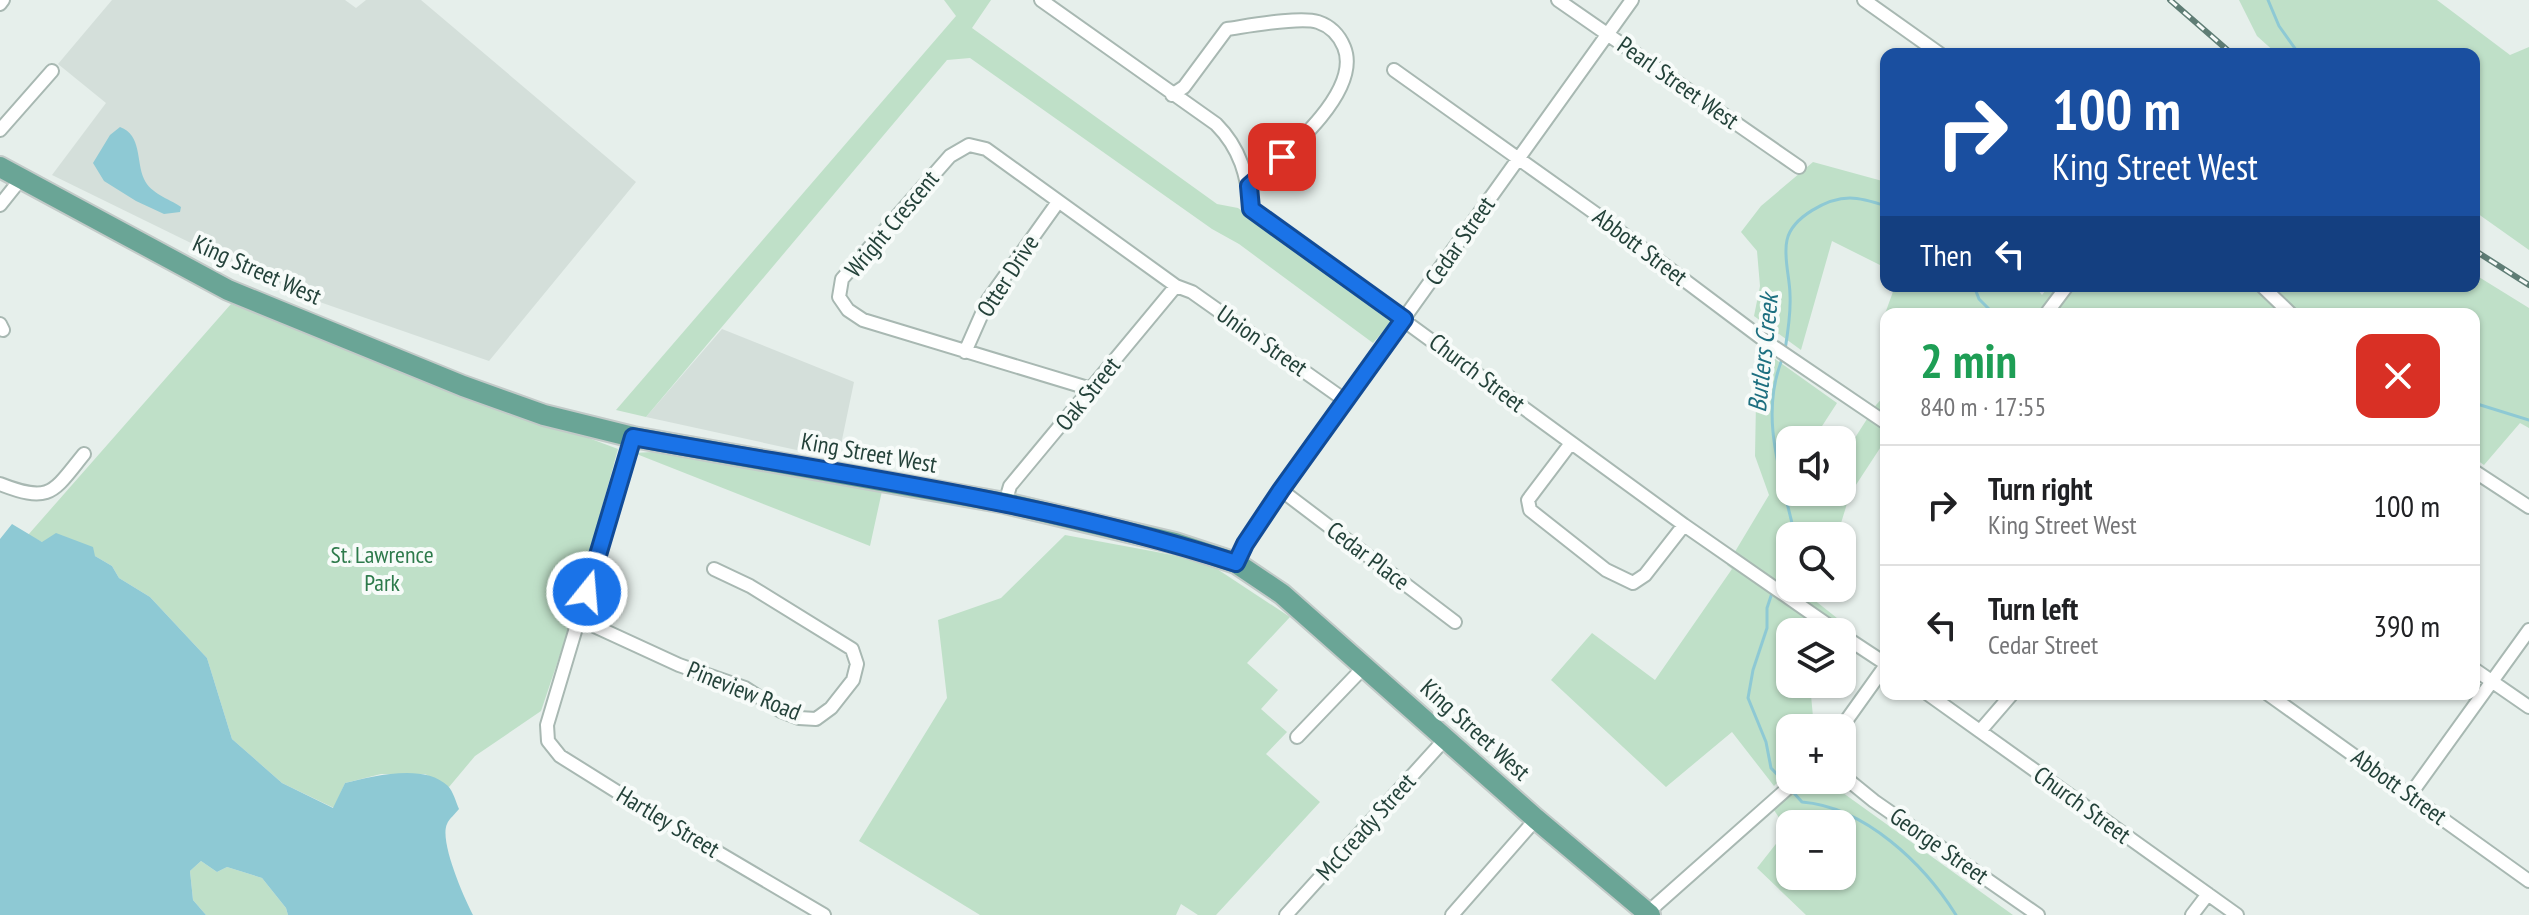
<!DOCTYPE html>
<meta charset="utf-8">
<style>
:root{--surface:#fff;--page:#f2f2f2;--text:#202124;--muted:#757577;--line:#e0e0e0}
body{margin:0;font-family:"PT Sans Narrow",sans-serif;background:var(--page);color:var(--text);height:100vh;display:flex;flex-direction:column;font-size:30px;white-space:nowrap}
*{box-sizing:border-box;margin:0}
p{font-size:26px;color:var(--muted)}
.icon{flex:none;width:44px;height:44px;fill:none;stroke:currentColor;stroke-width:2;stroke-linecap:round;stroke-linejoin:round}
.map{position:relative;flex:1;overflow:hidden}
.details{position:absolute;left:1880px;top:308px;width:600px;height:392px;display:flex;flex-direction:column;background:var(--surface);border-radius:16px;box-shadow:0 2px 6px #0004}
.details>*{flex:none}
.hud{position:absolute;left:1880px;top:48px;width:600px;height:244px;border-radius:16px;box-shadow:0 2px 6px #0004;background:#1a4fa0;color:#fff;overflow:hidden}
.fabs{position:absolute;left:1776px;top:426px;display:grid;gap:16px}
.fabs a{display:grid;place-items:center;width:80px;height:80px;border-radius:16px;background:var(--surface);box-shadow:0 2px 6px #0004;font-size:40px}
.pin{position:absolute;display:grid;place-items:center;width:68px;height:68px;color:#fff;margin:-34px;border-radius:16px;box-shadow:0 4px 12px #0006}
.me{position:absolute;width:88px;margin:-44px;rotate:17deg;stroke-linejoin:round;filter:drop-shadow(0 0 6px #0008)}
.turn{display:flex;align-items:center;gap:28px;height:168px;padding:0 40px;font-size:36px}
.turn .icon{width:104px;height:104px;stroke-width:2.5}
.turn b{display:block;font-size:56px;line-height:68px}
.then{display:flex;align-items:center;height:76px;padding:0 40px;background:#0003;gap:16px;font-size:30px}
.round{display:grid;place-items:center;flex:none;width:84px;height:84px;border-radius:16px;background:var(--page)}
.head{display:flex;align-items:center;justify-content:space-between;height:136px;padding:0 40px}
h1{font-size:48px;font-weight:700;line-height:60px;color:#1e9e55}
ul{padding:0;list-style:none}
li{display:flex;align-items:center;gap:24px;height:120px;padding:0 40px;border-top:2px solid var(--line)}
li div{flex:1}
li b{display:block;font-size:30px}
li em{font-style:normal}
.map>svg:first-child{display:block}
</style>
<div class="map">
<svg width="2529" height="915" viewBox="0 0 2529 915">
<rect width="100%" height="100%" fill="#e6efeb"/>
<path fill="#d4dfda" d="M112,0h233l11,8 10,-8h55l215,182 -147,179 -198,-69 -239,-117 54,-72 -48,-39z
M722,329l132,53 -16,77 -192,-42z"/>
<path fill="#bfe0c8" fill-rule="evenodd" d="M944,0h47l-19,28 245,176 21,4 155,112 -20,23 -134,-99 -27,-15 -242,-171 -23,2 -301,357 -30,-7 340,-394z
M2239,0h198l73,55 19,-8v203l-55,-39v-157h-197l-20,-18z
M1813,162l73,20v86l-54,-27 -31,109 -47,-34 6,-30 -3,-35 -16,-19 20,-26z
M2474,274l55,34v120l-9,-5 -36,42 -10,-7v-144h-588v15l-5,-4 14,-39h140l7,9 7,-9h425z
M231,304l387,145 -48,176 -29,86 -66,45 -26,31 -24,-13h-44l-36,9 -11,25 -52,-25 -50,-44 -25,-81 -57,-61 -31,-19 -7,-12 -17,-10 -53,-14 -14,-7z
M1757,346l80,57 -24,37h-23v52h52v-34l34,-53 10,-11v45l-36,55 -13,42h-47v52h27l-4,11 29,23 -7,10h-45v52h20l4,44h-24v41l-16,17 -42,-54 -66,55 -115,-107 41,-47 63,47 77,-111 -5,-4 42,-70 -14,-39z
M652,452l230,39 -12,55 -236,-93z
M1065,535l140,26 85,56 -43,46 31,27 -17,19 26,23 -21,22 54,48 -104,113h-18l-17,-11 -5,11h-196l-121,-74 88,-143 -9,-78 63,-22z
M1807,780h18l188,135h-207l-49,-47 30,-38 -13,-20zM1790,824h52v52h-52z
M201,861l16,11 10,-5 35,11 24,30 2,7h-82l-13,-15 -3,-29z"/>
<path fill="#8ec9d4" d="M120,127c22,8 16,34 24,52 7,15 24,19 37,28l-1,5 -16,2 -28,-13 -32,-20 -11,-18 17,-28z
M12,524l30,18 14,-9 37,14 2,9 17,10 7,12 31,19 57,61 25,81 50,44 51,25 12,-25c29,-7 79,-20 103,3 5,5 8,16 11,23 -3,4 -10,10 -12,15 -8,17 17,74 26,91h-185l-2,-7 -24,-30 -35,-11 -10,5 -16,-11 -11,10 3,29 13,15h-206v-376z"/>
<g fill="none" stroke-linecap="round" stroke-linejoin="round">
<path stroke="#8ec9d4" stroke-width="3" d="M2268,0l11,26 20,28
M1974,286l5,13 15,15
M1785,350c3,-18 6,-36 5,-55 0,-17 -7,-38 -3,-55 5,-23 41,-42 63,-42 12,0 24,4 36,8
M1783,357c-25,59 -1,120 12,179
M2474,403l55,17
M1777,584l13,-21
M1773,590l-6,18v20l-14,42 -5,28 18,44 5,26 16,17
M1792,791l10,11c63,5 122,62 154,113"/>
<defs>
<path id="minor" d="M1041,0l175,124c25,25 31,52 35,85l433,316 154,107
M1558,0l241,167
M1864,0l76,54
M0,4l3,-4
M1394,70l205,146 169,127 118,80
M1172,95l12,-8 43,-58c21,-3 73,-13 91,-7 12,4 21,13 26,25 19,46 -63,111 -95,139
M0,130l52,-59
M0,205l20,-25
M2262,286l29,28
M2046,314l21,-28
M0,324l3,6
M965,352l23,-52 70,-98
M1091,389l-228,-69 -15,-10 -9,-13 3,-18 108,-123 19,-11 17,4 190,137 16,6 154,109
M633,437l-86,288 1,16 12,15 91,57 173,102
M1571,443l-43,57 2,10 76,60 27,13 12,-8 39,-50
M2474,471l55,36
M0,484c51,20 53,8 84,-30
M1281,490l174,132
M1005,503l5,-17 166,-200
M1236,563l9,-19 36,-54 351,-490
M579,619l100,46 66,23 36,23 18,7 17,1 15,-11 22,-28 4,-16 -5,-15 -102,-63 -36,-17
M1842,635l44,29
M2474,669l55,38
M1928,694l309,221
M2268,694l261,187
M1841,728l45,-63
M1980,731l32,-37
M1297,737l68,-71
M1842,775l32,26 164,114
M2410,795l119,-165
M1647,913l150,-133
M1286,915l160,-177
M1452,915l84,-96
M2192,915l16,-21"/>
<path id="primary" d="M0,167l228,123 235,96 81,29 89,22 372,66 170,40 61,20 46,31 254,225 114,96"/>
</defs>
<use href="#minor" stroke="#a8b8b2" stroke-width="16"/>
<use href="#primary" stroke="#c2cac8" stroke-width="24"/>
<use href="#minor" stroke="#fff" stroke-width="12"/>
<use href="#primary" stroke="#6aa596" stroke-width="20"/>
<defs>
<path id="rail" d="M2170,0l62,54
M2474,250l55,35"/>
</defs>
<use href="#rail" stroke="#5f7d75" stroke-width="6"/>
<use href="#rail" stroke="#f7fbf9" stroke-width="3" stroke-dasharray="9" stroke-linecap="butt"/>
</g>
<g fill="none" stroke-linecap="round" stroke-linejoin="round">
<defs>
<path id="route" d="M587,592l46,-155c202,37 408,63 603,126l9,-19 36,-54 123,-171 -153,-110 -2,-23 33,-29"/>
</defs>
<use href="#route" stroke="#114b97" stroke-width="20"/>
<use href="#route" stroke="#1a73e8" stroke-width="14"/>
</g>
<g text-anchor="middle" stroke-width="8" stroke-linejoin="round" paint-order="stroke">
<g font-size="24" fill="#24423a" stroke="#f7fbf9">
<text transform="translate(1678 83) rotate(35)" y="8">Pearl Street West</text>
<text transform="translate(892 224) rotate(-50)" y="8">Wright Crescent</text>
<text transform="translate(1460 241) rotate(-55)" y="8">Cedar Street</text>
<text transform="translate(1640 247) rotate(37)" y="8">Abbott Street</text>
<text transform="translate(257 270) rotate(24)" y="8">King Street West</text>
<text transform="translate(1008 276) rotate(-57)" y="8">Otter Drive</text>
<text transform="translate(1262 341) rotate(35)" y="8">Union Street</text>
<text transform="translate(1477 373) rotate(37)" y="8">Church Street</text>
<text transform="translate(1088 394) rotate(-51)" y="8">Oak Street</text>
<text transform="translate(869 453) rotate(10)" y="8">King Street West</text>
<text transform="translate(1368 556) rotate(37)" y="8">Cedar Place</text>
<text transform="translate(744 691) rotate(22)" y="8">Pineview Road</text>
<text transform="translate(1475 730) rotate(42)" y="8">King Street West</text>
<text transform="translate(2399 787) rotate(36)" y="8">Abbott Street</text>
<text transform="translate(2082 805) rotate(36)" y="8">Church Street</text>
<text transform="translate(668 822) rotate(31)" y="8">Hartley Street</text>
<text transform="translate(1366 827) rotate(-48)" y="8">McCready Street</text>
<text transform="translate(1939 846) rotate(35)" y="8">George Street</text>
</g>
<g font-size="24" fill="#2d7a4b" stroke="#f7fbf9">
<text x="382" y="563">St. Lawrence<tspan x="382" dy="28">Park</tspan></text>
</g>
<g font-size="26" font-style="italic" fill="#1c6f80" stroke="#f7fbf9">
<text transform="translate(1763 353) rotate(-84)" y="9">Butlers Creek</text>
</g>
</g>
</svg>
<div class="fabs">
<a><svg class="icon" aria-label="sound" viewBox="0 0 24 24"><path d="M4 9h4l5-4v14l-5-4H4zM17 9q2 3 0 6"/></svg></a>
<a><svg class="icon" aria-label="search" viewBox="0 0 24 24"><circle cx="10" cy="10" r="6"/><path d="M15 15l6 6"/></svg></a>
<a><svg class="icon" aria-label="layers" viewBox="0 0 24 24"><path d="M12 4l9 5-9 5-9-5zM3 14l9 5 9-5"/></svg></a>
<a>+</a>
<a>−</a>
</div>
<div class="pin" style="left:1282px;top:157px;background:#d93025"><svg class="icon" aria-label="arrive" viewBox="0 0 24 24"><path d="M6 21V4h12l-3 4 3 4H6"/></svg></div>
<svg class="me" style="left:587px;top:592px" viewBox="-20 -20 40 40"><circle r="17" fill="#1a73e8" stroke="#fff" stroke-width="3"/><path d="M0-11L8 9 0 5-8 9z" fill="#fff"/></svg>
<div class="hud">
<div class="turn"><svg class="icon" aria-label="right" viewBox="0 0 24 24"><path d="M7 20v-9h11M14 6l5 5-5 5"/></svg><div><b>100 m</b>King Street West</div></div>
<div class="then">Then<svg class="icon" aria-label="left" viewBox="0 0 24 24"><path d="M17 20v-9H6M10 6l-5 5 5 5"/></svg></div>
</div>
<section class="details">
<div class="head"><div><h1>2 min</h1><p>840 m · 17:55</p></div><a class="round" style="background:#d93025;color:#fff"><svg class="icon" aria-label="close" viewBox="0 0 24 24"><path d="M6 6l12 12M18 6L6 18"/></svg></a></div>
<ul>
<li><svg class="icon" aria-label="right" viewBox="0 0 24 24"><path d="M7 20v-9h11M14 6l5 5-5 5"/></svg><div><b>Turn right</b><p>King Street West</p></div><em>100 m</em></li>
<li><svg class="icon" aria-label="left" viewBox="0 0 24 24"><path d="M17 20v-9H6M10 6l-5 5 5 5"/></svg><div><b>Turn left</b><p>Cedar Street</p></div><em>390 m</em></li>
</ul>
</section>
</div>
